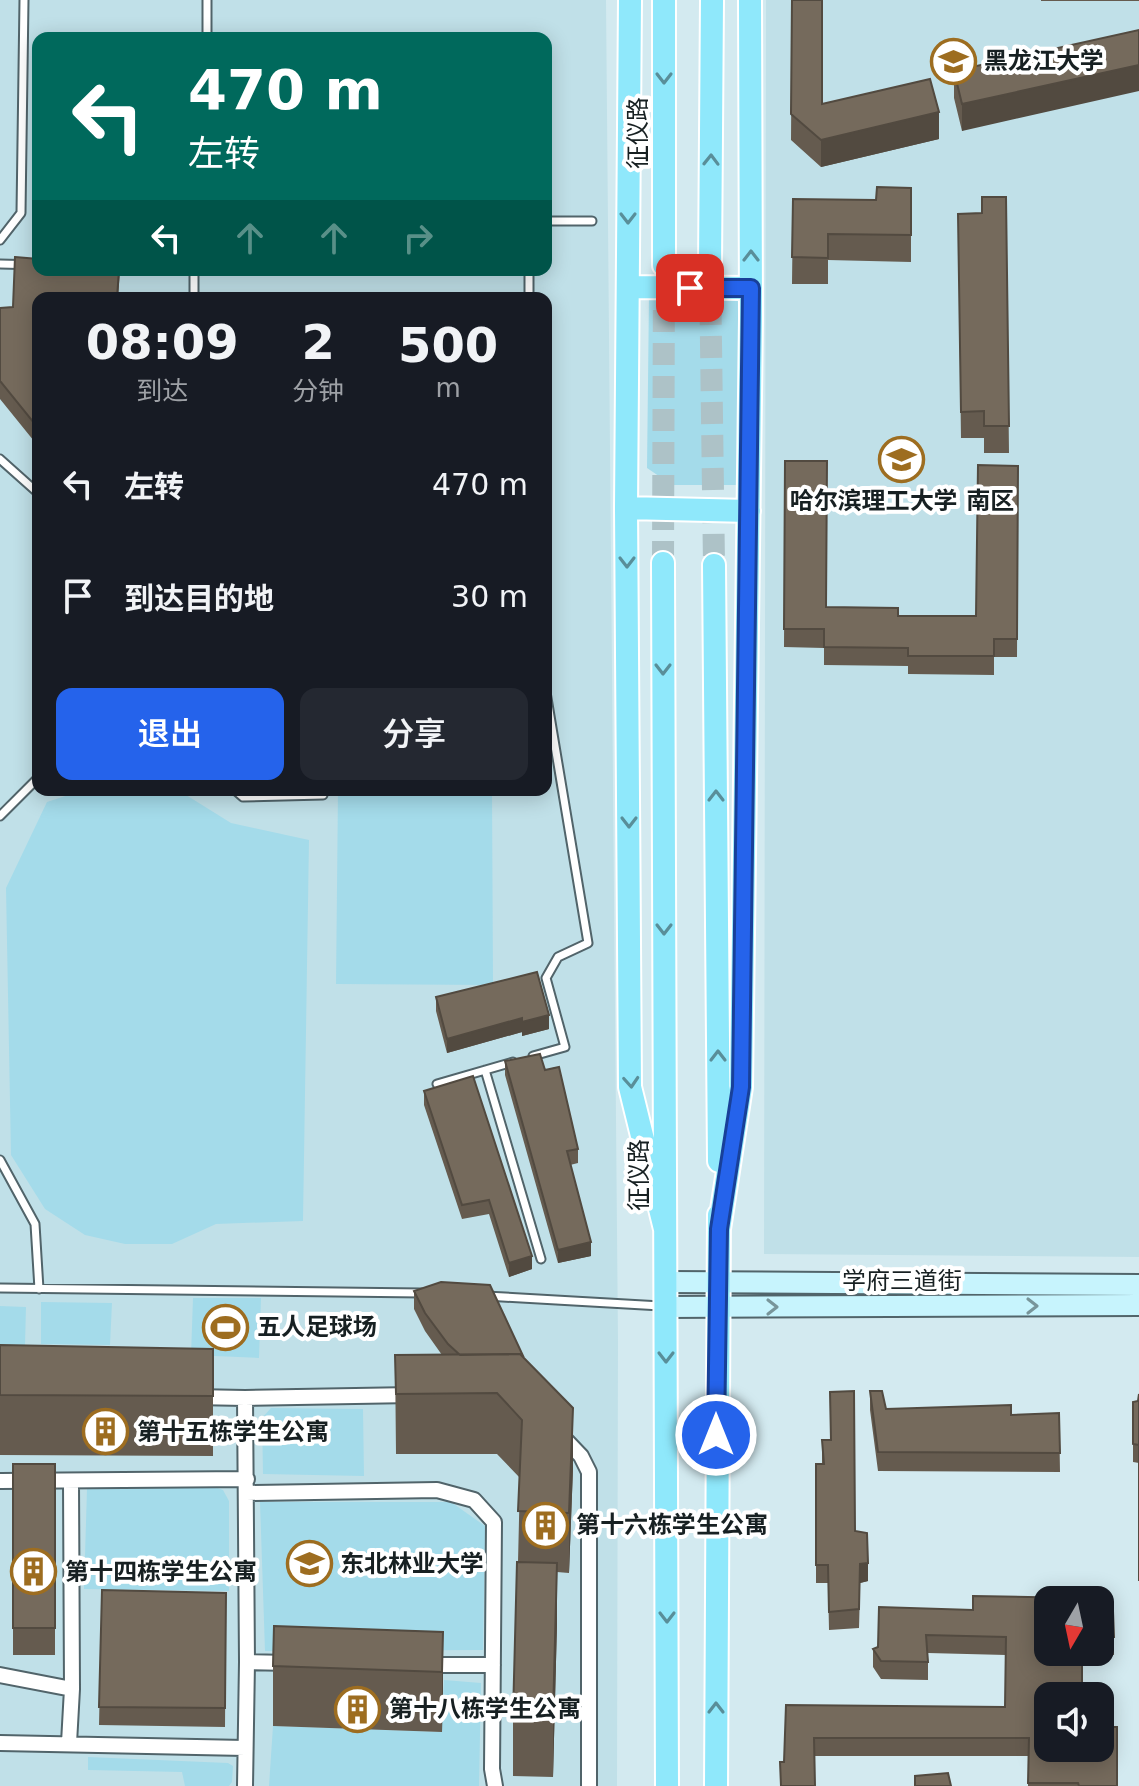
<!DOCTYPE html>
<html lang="zh">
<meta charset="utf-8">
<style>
:root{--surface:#171b24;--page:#242831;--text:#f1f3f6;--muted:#9ea1a6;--accent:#2563eb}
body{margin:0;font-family:"DejaVu Sans","Noto Sans SC",sans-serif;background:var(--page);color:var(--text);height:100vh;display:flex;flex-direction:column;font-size:30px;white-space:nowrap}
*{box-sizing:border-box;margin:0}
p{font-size:26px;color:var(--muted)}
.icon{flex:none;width:44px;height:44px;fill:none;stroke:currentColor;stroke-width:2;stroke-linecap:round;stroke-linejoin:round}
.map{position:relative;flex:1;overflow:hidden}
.side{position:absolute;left:32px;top:292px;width:520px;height:504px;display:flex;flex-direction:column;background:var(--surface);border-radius:16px;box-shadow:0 4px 20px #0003}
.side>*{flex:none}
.banner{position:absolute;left:32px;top:32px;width:520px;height:244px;border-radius:16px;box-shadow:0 4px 20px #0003;background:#00695c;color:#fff;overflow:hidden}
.needle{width:52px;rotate:189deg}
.controls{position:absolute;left:1034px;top:1586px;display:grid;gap:16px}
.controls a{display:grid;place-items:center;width:80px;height:80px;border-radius:16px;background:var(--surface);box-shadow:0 4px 20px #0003;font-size:40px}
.pin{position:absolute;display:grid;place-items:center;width:68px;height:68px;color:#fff;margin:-34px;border-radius:16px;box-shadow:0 4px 12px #0006}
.me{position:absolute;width:88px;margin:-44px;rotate:0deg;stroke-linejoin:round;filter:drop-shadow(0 0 6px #0008)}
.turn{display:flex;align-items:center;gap:28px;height:168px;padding:0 24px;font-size:36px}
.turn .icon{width:104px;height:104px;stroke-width:2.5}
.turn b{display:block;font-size:56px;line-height:68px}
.lanes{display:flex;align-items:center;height:76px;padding:0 24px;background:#0003;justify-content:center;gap:40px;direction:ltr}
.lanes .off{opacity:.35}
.eta{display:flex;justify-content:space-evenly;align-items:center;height:136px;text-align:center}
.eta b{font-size:48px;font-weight:600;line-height:56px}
.primary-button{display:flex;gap:16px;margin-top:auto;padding:16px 24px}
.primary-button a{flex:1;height:92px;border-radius:16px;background:var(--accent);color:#fff;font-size:32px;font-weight:600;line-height:92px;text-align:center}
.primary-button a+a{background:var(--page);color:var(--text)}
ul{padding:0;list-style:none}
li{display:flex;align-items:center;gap:24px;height:112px;padding:0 24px}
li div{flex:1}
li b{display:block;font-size:30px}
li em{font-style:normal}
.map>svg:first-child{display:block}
</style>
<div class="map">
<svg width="1139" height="1786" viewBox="0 0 1139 1786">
<rect width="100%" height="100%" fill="#d3eaf0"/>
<path fill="#c0e0e8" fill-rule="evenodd" d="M0,0h606l12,1342 -1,444h-617zM38,38h508v232h-508zM38,298h508v492h-508z
M766,0h373v1257l-375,-3z"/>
<path fill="#a4dbea" d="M649,296l92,3 -2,186h-67l-25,-17z
M84,790h94l53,33 78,17 -6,381 -87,3 -44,20h-47l-40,-9 -40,-26 -34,-54 -5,-267 41,-86z
M338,790h154l1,195 -157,-1z
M193,1298h68l-2,60 -68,-3z
M41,1302l71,1 -2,42 -69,-1z
M0,1306l26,1 -1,38h-25z
M271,1408l92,1 1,67 -101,-2 -1,-56z
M215,1487l8,3 6,11v90l-145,-2 3,-100z
M260,1502h191l34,24 -2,124 -218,1z
M444,1680l37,3 -2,103h-210l4,-60 168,6z
M88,1757l140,6 5,3 -1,16 -3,4h-44l-3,-14 -94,-2z"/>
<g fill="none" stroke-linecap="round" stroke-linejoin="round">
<path stroke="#adc2c7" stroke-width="22" stroke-dasharray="22 11" stroke-linecap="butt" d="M710,270l4,295
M663,563l1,-292"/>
<defs>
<path id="lane" d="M207,38v-38
M546,221h46
M0,240l21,-27 3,-213
M0,264l38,1
M194,298v-28
M529,298v-28
M0,459l38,34
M235,790l8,7 80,-2
M0,816l38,-38
M533,1056l32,-9 -19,-69 12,-21 30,-14 -42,-251
M485,1070l56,189
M437,1084l76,-22
M0,1160l35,64 4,65
M0,1288l422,5
M486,1296l175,10"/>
<path id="street" d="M194,1397l51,1 2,264 -2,124
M245,1398l168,-3
M559,1433l22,23 8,16v314
M0,1481l247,-2
M247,1493l190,-3 37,10 20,22 -2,247 3,17
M247,1662l42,1
M426,1665h67
M0,1675l72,14
M0,1743l245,5
M69,1743l3,-54 -1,-207"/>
<path id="secondary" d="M667,1282l472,3
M666,1307l473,-2"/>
<path id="primary" d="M630,0l-4,508 4,579 35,142
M664,265v-265
M710,266l2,-266
M628,287l123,1
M626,508l123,3
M663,563l4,1223
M714,565l5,596
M719,1229l22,-142 10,-768 -1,-319
M716,1786l3,-571"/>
</defs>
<use href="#lane" stroke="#51646a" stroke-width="11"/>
<use href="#street" stroke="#51646a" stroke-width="18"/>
<use href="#secondary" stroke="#51646a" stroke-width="24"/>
<use href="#primary" stroke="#fff" stroke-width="26"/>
<use href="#lane" stroke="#fff" stroke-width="7"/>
<use href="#street" stroke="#fff" stroke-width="14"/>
<use href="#secondary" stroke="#c7f4fd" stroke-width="20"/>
<use href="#primary" stroke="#8fe8fb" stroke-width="22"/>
</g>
<path fill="#655b4f" d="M792,0l30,104 117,35 -118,28 -30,-27z
M1041,0h98v1h-98z
M1139,30l-177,101 -8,-33v-27z
M911,188v74l-83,-2v24h-36l1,-85 83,1z
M1006,197l3,256h-25v-15h-23l-3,-224 24,-1z
M15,257l23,2v11h82l-2,28h-80v148l-38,-47v-91l13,-1z
M785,461l42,146 71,9h78l42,-150 -1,191h-23v18l-86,-1v-8l-84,-1v-17l-40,-1z
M436,997l113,18v14l-27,7v-4l-75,21 -11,-42z
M505,1061l73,88v14l-8,2 21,91 -33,7 -53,-188z
M424,1091l108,178 -23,8 -20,-63 -27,5 -38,-114z
M414,1291l159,177 -4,105 -12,-1v51l-4,154 -40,-1v-60l5,-154 2,-84 -23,-24h-101l-1,-99h47l-17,-24 -11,-22z
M0,1345l213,4v107l-213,-1z
M870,1391l16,18 125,6 48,-2 1,59 -182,-1 -8,-61z
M1139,1394v206v-137l-6,-1v-60l5,-1z
M822,1440l33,91 13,50 -8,2 -1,45 -30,2 -1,-47h-12v-119h6z
M13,1464h42v191h-42z
M102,1590l124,3 -1,134 -126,-2z
M973,1610l75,42h52v-41l14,26v18l-32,1v40h-34l-2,29 71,61h-89v-30h-214l1,30h-34l-1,-24h4l2,-57 219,2 1,-52 -78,-2v27l-47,-1 -8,-12v-18z
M443,1632l-1,100 -169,-6v-60z"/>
<path fill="#524a40" d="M1139,65v26l-177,40v-27z
M939,112v27l-118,28v-27z
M549,1015v14l-27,7v-14z
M522,1018v14l-75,21v-14z
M591,1242v14l-33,7v-13z
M532,1256v13l-23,8v-14z
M573,1408v60l-4,105v-60z
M557,1563v60l-4,154v-61z
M868,1563v18l-8,2 -1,45 1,-64z
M443,1632v60l-1,40v-60z"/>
<path fill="#756a5c" stroke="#524a40" stroke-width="2" d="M792,0h30v104l108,-25 9,33 -118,28 -30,-26z
M1139,30v35l-177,39 -8,-33z
M877,187l34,1v47l-83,-1v24l-36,-1 1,-58 83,1z
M982,197h24l3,229h-25v-15l-23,1 -3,-198 24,-1z
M15,257l23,2v11h81l-2,28h-79v130l-38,-47v-73l13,-1z
M785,461h42l-1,146 72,1v8h78l2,-151 40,1 -1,173h-23v17h-86v-8l-84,-1v-18h-40z
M537,972l12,43 -27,7v-4l-75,21 -11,-42z
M540,1054l5,16 14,-3 19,82 -11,2 24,91 -33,8 -53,-189z
M473,1076l59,180 -23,7 -20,-63 -27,5 -38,-114z
M441,1282l49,3 34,73 -4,-4 -60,1 -12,-11 -23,-31 -11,-22z
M0,1345l213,4v47l-213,-1z
M520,1354l53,54 -4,105 -51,-2 4,-91 -25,-27 -101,1 -1,-39z
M854,1391l1,140 12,2 1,30 -8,1 -1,45 -30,3 -1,-47h-12v-101h8l-2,-24h9l-1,-48z
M870,1391h12l4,18 125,-4v10l48,-2 1,40 -182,-1z
M1139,1394v187v-136l-6,-1v-42l5,-1z
M13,1464h42v164h-42z
M517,1562l40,1 -4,153h-40z
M102,1590l124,3 -1,115 -126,-1z
M973,1596l104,2v2h-29v52h34v36h-36l-1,37h3v23h52v-21h17v59h-38l-1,-3h-50l1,-45h-215l1,48h-34l-1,-24h4l2,-57 219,2 1,-70 -80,-2 2,27 -47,-1 -8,-12 5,-2 1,-40 94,3z
M1100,1611h13l1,26h-14z
M274,1626l169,6 -1,40 -169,-6z
M948,1773l3,13h-36v-10z"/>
<defs><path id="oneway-chevron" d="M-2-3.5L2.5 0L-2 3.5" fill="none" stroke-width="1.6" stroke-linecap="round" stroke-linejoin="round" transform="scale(2)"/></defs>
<g stroke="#598e99">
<use href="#oneway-chevron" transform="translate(664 78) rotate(90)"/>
<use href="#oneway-chevron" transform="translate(711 160) rotate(-89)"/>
<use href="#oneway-chevron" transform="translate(628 218) rotate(90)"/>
<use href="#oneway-chevron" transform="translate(751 256) rotate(-90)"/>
<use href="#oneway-chevron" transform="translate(627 562) rotate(90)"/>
<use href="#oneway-chevron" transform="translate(663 669) rotate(90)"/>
<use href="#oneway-chevron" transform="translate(716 796) rotate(-90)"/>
<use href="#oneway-chevron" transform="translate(629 822) rotate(90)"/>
<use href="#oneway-chevron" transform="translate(664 929) rotate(90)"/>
<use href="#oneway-chevron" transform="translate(718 1056) rotate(-90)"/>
<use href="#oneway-chevron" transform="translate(631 1082) rotate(86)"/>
<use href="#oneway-chevron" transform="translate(666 1357) rotate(90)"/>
<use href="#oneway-chevron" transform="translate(667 1617) rotate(90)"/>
<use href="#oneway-chevron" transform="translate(716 1708) rotate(-90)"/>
</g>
<g stroke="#78959a">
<use href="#oneway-chevron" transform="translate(1032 1306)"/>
<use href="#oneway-chevron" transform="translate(772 1307)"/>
</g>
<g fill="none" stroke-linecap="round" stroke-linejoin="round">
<defs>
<path id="route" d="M690,288h61l-10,799 -22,142 -3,206"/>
</defs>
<use href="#route" stroke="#184099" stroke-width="20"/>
<use href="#route" stroke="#2563eb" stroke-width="14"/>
</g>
<defs>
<symbol id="university-ring" viewBox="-11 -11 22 22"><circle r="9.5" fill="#fff" stroke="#9d6d20" stroke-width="1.5"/><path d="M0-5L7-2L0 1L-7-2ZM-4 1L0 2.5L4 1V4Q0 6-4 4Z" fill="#9d6d20"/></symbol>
<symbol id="stadium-ring" viewBox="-11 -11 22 22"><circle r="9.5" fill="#fff" stroke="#9d6d20" stroke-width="1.5"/><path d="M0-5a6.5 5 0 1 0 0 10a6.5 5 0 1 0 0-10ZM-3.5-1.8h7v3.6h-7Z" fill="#9d6d20"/></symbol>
<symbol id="building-ring" viewBox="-11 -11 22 22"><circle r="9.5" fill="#fff" stroke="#9d6d20" stroke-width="1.5"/><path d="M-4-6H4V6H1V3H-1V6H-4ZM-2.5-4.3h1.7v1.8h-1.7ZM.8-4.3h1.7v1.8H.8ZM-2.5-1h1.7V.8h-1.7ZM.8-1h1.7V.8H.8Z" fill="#9d6d20"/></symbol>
</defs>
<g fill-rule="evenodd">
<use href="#university-ring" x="928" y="36" width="51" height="51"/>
<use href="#university-ring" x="876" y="434" width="51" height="51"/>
<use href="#stadium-ring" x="200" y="1302" width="51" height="51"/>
<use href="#building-ring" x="80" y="1406" width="51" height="51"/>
<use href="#building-ring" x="520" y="1500" width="51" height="51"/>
<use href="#university-ring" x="284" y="1538" width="51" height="51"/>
<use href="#building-ring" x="8" y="1546" width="51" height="51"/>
<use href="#building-ring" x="332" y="1684" width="51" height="51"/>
</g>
<g text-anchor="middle" stroke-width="8" stroke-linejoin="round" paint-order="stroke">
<g font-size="24" font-weight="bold" fill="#172022" stroke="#fff" text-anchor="start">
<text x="984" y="69">黑龙江大学</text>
<text x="902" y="509" text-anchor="middle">哈尔滨理工大学 南区</text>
<text x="257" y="1335">五人足球场</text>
<text x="137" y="1440">第十五栋学生公寓</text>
<text x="576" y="1533">第十六栋学生公寓</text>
<text x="340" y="1572">东北林业大学</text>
<text x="65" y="1580">第十四栋学生公寓</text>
<text x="389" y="1717">第十八栋学生公寓</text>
</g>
<g font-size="24" fill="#172022" stroke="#fff">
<text transform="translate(638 133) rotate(-90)" y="8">征仪路</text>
<text transform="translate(639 1175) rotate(-90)" y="8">征仪路</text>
<text x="902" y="1289">学府三道街</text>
</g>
</g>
</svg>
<div class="controls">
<a><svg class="needle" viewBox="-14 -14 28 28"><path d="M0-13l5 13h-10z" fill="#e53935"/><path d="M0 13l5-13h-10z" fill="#9ea1a6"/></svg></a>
<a><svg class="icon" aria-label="sound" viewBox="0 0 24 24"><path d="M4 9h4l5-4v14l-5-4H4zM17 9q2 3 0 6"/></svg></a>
</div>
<div class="pin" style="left:690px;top:288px;background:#d93025"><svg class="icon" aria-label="arrive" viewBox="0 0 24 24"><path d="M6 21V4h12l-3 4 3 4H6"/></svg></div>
<svg class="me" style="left:716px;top:1435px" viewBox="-20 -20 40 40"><circle r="17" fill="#2563eb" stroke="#fff" stroke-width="3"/><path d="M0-11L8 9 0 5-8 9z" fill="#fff"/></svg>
<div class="banner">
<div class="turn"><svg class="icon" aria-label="left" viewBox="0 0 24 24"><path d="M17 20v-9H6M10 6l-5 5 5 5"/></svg><div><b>470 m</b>左转</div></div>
<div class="lanes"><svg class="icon" aria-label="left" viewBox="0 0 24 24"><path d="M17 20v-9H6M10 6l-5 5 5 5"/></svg><svg class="icon off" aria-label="ahead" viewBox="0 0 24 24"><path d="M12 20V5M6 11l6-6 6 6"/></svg><svg class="icon off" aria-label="ahead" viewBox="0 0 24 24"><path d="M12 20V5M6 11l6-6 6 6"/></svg><svg class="icon off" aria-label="right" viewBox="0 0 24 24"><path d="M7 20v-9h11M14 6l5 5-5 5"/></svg></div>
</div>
<section class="side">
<div class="eta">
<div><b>08:09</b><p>到达</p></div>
<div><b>2</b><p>分钟</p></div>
<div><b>500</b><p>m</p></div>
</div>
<ul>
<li><svg class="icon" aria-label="left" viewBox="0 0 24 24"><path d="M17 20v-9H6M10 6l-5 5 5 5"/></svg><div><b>左转</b></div><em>470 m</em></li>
<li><svg class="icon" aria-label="arrive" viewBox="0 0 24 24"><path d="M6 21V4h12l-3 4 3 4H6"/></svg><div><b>到达目的地</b></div><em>30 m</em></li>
</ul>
<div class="primary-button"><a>退出</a><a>分享</a></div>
</section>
</div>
